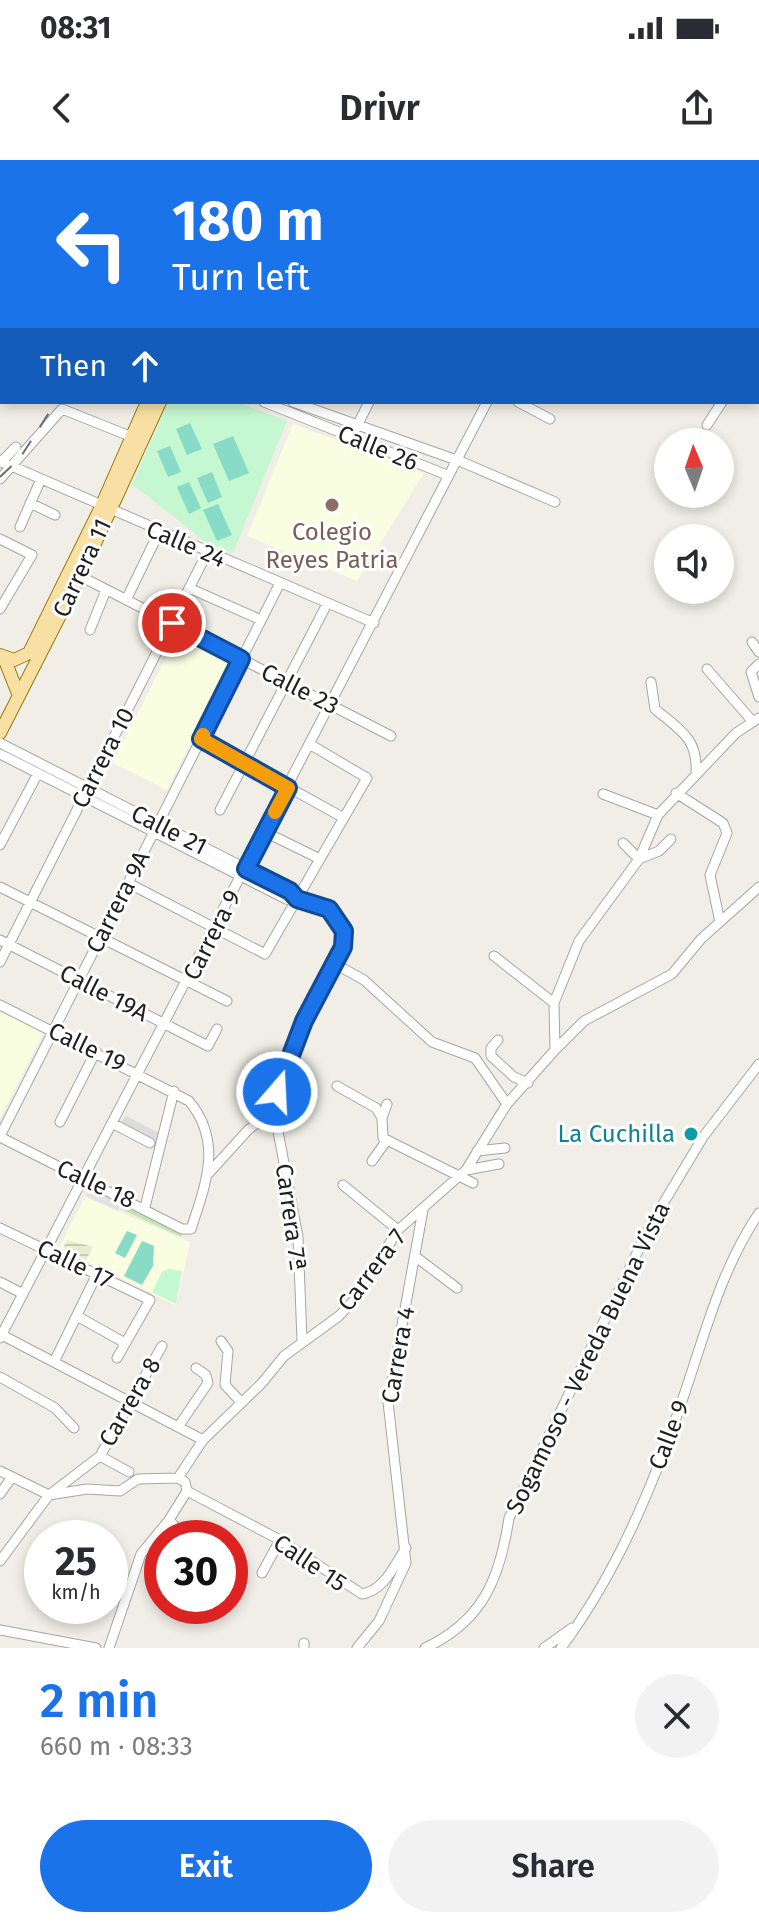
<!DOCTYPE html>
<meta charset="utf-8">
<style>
:root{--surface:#fff;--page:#f2f2f3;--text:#2b2b33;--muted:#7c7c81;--accent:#1a73e8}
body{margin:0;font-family:"Fira Sans",sans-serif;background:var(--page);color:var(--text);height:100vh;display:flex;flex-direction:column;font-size:30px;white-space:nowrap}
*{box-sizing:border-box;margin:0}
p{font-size:26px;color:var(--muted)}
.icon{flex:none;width:44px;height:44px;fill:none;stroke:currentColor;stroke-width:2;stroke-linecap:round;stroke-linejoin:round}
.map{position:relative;height:1488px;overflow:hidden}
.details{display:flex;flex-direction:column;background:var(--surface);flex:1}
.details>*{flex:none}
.top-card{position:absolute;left:0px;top:0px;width:760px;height:244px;box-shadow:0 4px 12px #0003;background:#1a73e8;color:#fff;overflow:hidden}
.needle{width:52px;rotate:358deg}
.controls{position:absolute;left:654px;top:268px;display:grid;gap:16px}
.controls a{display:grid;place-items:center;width:80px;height:80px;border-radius:50%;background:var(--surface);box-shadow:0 4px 12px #0003;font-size:40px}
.speed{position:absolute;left:24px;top:1360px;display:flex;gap:16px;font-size:40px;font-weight:700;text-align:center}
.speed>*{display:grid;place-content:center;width:104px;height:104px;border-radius:50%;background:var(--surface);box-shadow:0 4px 12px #0003;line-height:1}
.speed small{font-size:20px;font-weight:400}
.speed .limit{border:12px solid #d22;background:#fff;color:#111}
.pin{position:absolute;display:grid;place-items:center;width:68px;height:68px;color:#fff;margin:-34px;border:4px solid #fff;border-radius:50%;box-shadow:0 2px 8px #0007}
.me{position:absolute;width:88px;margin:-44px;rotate:19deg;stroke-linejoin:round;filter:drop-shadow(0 0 6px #0008)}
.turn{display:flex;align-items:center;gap:28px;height:168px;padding:0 40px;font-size:36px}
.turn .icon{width:104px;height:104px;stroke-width:2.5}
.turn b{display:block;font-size:56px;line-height:68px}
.then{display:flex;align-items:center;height:76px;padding:0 40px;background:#0003;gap:16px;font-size:30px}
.round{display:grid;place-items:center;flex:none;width:84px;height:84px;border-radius:42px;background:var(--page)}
.summary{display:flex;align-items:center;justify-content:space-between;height:136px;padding:0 40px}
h1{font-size:48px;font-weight:600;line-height:60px;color:var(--accent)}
.button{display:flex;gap:16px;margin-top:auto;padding:16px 40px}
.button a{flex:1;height:92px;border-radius:48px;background:var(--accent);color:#fff;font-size:32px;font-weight:600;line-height:92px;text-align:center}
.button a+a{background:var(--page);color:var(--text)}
.status{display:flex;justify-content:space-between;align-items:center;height:56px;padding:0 40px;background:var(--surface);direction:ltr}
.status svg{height:22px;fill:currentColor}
header{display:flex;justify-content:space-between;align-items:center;height:104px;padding:0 40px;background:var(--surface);font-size:36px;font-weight:600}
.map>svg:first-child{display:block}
</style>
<div class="status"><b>08:31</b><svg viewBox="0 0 49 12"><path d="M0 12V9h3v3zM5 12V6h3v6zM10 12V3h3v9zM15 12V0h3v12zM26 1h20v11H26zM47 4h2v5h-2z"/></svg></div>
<header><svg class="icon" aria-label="back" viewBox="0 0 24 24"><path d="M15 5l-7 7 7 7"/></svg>Drivr<svg class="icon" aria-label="share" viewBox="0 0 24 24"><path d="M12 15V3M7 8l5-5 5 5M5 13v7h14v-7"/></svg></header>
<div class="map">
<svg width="759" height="1488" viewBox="0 0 759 1488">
<defs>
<pattern id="farmland-rules" width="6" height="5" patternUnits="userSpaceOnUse" patternTransform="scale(2)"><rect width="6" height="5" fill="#e7edd2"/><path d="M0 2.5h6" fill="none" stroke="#c6cbb4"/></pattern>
</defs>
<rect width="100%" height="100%" fill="#f0eee6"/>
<path fill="#dddcdc" d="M126,956l33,17 -4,8 -34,-19z"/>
<path fill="#fafee1" d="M293,264l131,49 -67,108 -110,-45z
M178,474l54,26 -65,130 -54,-27z
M0,851l44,21 -44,86z
M85,1037l105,45 -14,63 -117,-57z"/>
<path fill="url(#farmland-rules)" d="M67,1080l26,7 -7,13 -23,-12z"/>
<path fill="#c2e7ae" d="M125,1040l58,30 -2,7 -60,-28z"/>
<path fill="#c5f7d0" d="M168,242h69l50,19 -54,132 -26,-10 -75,-59z
M168,1109l14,2 -6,33 -24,-12 10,-20z"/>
<path fill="#88dbc7" d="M190,263l12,26 -15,6 -11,-26z
M233,276l16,37 -20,8 -16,-37z
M170,286l11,26 -13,5 -11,-26z
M212,312l10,25 -14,6 -11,-25z
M189,322l12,26 -12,6 -12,-27z
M218,344l14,31 -15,6 -14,-31z
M127,1071l10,4 -12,23 -10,-5z
M142,1081l12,5 -1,20 -11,19 -18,-9z"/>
<path fill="#e3e3e3" d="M90,1023l33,15 -5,13 -32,-15z"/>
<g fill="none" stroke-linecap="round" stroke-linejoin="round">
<defs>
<path id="minor" d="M404,0l2,2
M594,0l3,2
M354,2l2,-2
M444,2l2,-2
M549,2l1,-2
M650,2l1,-2
M758,186l1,-2
M264,242l183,73
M293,242l169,60 93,40
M518,242l32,17
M707,265l15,-23
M355,270l14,-28
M0,301l374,162
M0,303l16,-16
M0,319l62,-70 70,28
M30,343l25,12
M20,367l21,-48
M0,379l32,16 -32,54
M80,416l311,160
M189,428l72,32
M126,440l33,-68
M90,470l16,-40
M752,482l7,10
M759,504l-8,8 8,25
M707,509l46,53
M651,522l4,27c25,21 43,29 41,64
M201,579l143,79
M0,583l290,148 7,8
M0,594l286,145 43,10 12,13 4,16 -10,26 -44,86 -17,60 24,127 4,103
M676,633l47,30 4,10 -17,42 10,47
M603,634l55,21
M220,650l107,-206
M265,672l55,27
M623,683l16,16 20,-8 12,-12
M0,685l38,-72
M128,723l137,71 102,-176 -56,-33
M0,727l227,114
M0,780l208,106 9,-17
M494,796l60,47
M0,802l207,-409
M335,804l29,16 68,62 43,16 32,46
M0,845l189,96c34,41 17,82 2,128h-9l-182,-92
M498,880l-7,8v8l23,21 14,6
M555,890l-1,-47 25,-62 60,-82 19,-44 78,-82 23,-15
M337,926l39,22 6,10
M387,944l-5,14 1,20 90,45
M60,962l36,-71
M112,963l38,20
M0,976l280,-553
M477,991l28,-3
M372,1001l15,-21
M466,1010l33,-6
M209,1013l39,-43 26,-20
M343,1025l55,45
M145,1047l29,-116
M0,1068l150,72 -33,58
M416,1097l41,31
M0,1122l23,12
M77,1156l48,27
M0,1174l203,106
M0,1178l487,-936
M221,1181l7,10 -3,34 16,17
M55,1200l42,-86
M0,1217l55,31 19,20
M178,1267l30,-44 -2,-8 -10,-7
M100,1296l29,16
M0,1311l49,24 38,-6 33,2 18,-12 40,-1 7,4 2,9 93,49 82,54c23,-4 32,-29 44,-46
M178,1318l25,-38 59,-57 22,-27 55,-40 17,-18 42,-68 68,-60 41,-66 48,-54 29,-29 88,-47 29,-35 58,-52
M0,1334l12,-17
M169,1360l17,18
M0,1401l49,-66 51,-39 62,-110
M262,1413l18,-33
M0,1470l96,18
M304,1483v5
M109,1488l32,-94 28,-34 18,-29
M357,1488l22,-27 27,-58 -18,-161 35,-192
M425,1488c58,-27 75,-70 84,-130l142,-294 52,-87 56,-73
M544,1488l28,-20
M561,1488c56,-75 92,-162 122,-250 22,-64 38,-129 76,-185"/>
<path id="major" d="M251,2l1,-2
M267,2l1,-2
M0,495l14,5 15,-7 72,-146 46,-105
M4,498l15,38
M0,573l80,-157 80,-174"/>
</defs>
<use href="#minor" stroke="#a6a6a6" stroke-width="11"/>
<use href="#major" stroke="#947907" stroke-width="14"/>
<use href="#minor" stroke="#fff" stroke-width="9"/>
<use href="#major" stroke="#f8dfa3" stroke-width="12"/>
<path stroke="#6d6d6d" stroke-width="2" stroke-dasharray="16 16" stroke-linecap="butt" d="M164,2l1,-2
M0,317l20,-19 36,-56"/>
</g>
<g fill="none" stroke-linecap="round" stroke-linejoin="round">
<defs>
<path id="route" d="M172,463l69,36 -40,80 87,49 -42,81 44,22 7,8 32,10 15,22 -1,16 -39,74 -27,71"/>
</defs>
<use href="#route" stroke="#114b97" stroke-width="20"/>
<use href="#route" stroke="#1a73e8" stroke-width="14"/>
<path stroke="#f59e0b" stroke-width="14" d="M203,575l-2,4 87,49 -13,24"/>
</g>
<circle fill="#8d6e63" stroke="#fff" stroke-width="3" cx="332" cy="345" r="8"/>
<circle fill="#0f9aa8" stroke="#fff" stroke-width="3" cx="691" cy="974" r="8"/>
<g text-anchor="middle" stroke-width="6" stroke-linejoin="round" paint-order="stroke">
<g font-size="24" fill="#1f1f1f" stroke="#fff">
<text transform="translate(378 288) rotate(22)" y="8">Calle 26</text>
<text transform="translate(186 384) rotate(23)" y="8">Calle 24</text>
<text transform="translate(82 408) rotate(-65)" y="8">Carrera 11</text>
<text transform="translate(300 529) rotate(27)" y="8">Calle 23</text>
<text transform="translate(103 598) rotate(-63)" y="8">Carrera 10</text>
<text transform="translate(169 670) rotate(27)" y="8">Calle 21</text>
<text transform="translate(118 742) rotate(-63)" y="8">Carrera 9A</text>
<text transform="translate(212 775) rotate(-63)" y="8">Carrera 9</text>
<text transform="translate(104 833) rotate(27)" y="8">Calle 19A</text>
<text transform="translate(87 887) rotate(26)" y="8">Calle 19</text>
<text transform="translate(96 1024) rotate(25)" y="8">Calle 18</text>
<text transform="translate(291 1057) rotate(82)" y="8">Carrera 7ª</text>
<text transform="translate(75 1104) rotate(26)" y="8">Calle 17</text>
<text transform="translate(372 1110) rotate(-53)" y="8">Carrera 7</text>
<text transform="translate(398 1195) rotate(-80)" y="8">Carrera 4</text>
<text transform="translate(588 1198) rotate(-64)" y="8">Sogamoso - Vereda Buena Vista</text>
<text transform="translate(130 1242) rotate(-60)" y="8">Carrera 8</text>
<text transform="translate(669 1275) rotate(-69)" y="8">Calle 9</text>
<text transform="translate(310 1403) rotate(34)" y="8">Calle 15</text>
</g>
<g font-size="24" fill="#785e54" stroke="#fff">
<text x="332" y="380">Colegio<tspan x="332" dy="28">Reyes Patria</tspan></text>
</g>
<g font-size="24" fill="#0d838f" stroke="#fff" text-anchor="end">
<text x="675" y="982">La Cuchilla</text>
</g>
</g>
</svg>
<div class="controls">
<a><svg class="needle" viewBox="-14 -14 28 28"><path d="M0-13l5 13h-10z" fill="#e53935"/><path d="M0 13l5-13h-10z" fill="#7c7c81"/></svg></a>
<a><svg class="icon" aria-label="sound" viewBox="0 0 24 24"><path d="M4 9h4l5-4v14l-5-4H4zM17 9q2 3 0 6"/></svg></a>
</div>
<div class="speed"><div>25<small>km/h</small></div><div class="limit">30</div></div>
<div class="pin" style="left:172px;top:463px;background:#d93025"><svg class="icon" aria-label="arrive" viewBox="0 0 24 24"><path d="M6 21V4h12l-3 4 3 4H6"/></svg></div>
<svg class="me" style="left:277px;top:932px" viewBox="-20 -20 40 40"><circle r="17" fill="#1a73e8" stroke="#fff" stroke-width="3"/><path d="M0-11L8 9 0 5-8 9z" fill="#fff"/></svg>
<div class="top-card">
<div class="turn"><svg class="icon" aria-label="left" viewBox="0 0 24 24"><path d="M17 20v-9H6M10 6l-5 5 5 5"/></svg><div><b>180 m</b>Turn left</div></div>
<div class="then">Then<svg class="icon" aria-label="ahead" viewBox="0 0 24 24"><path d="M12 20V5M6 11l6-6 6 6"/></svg></div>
</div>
</div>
<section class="details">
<div class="summary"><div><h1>2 min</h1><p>660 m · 08:33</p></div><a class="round"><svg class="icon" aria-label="close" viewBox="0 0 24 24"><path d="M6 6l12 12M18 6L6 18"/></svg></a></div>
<div class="button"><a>Exit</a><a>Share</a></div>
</section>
